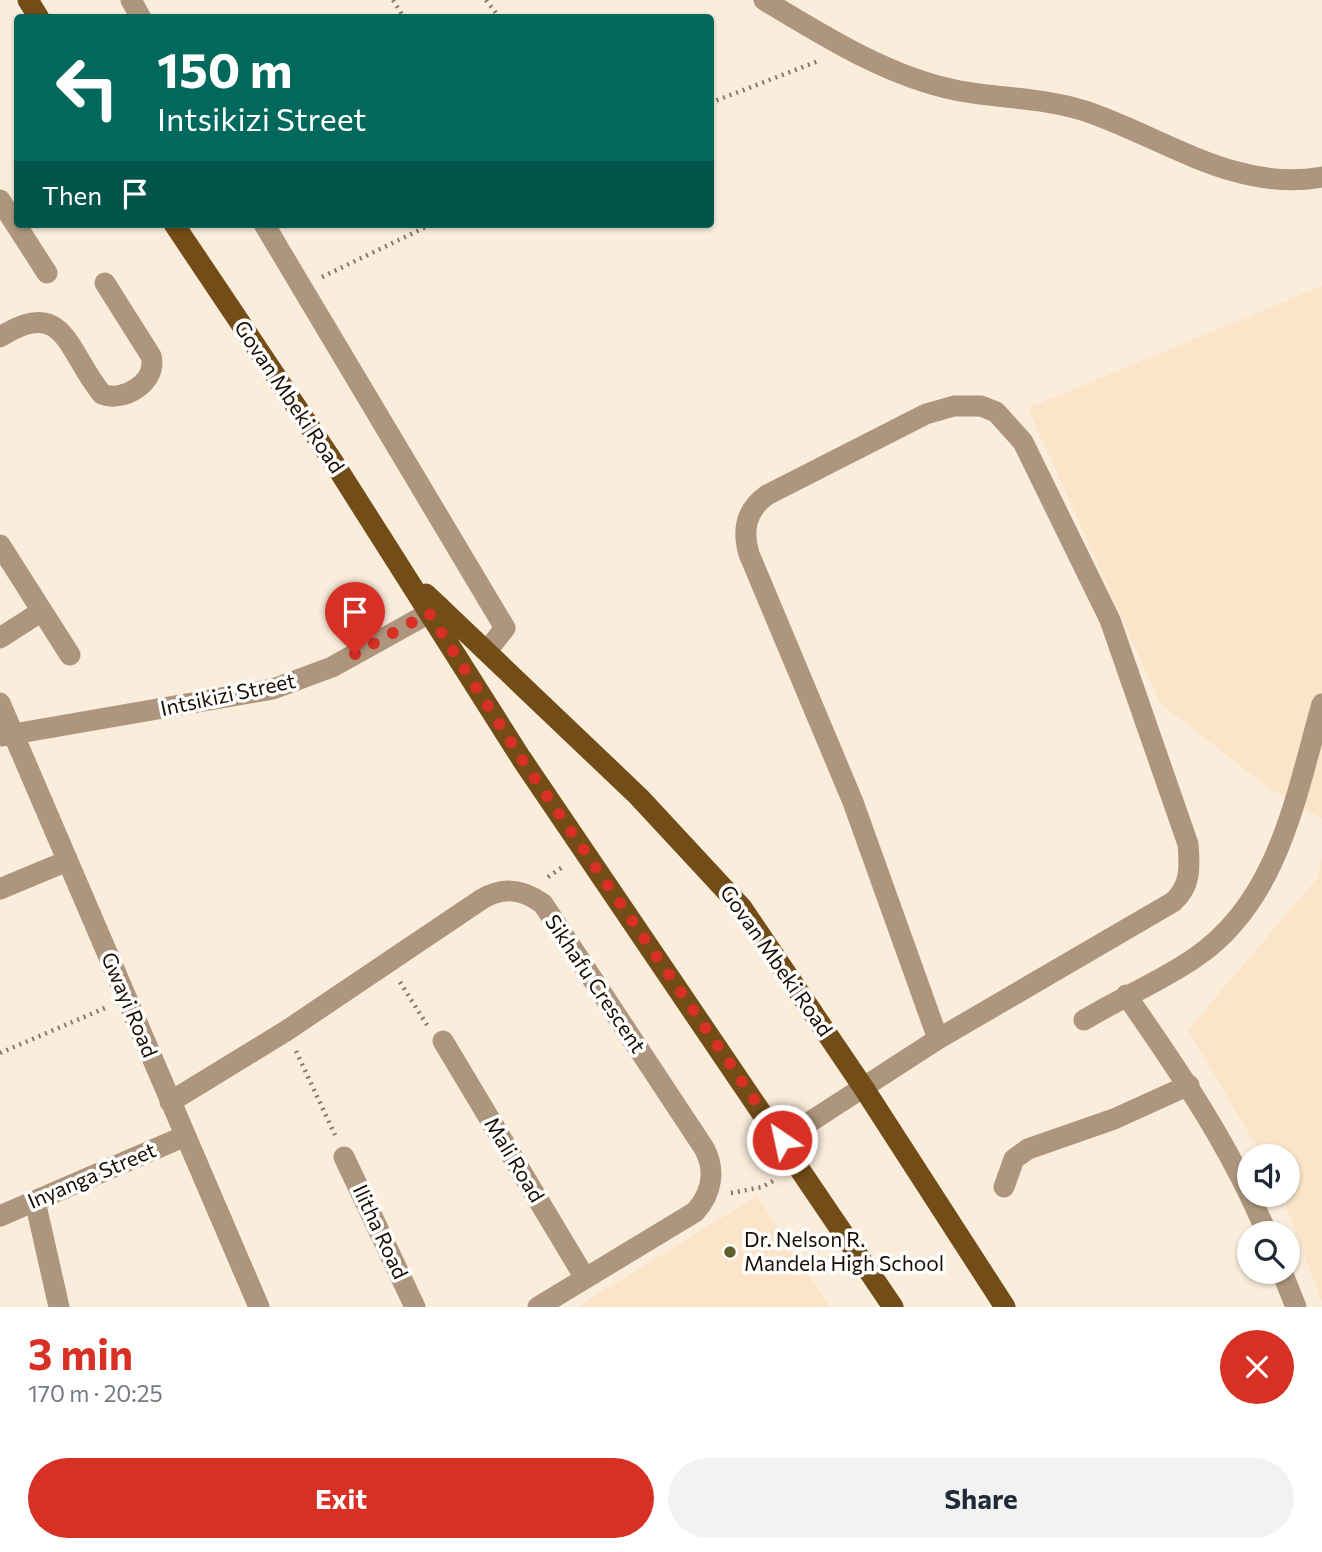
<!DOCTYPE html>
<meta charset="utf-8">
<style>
:root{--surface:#fff;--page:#f2f2f3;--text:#1f2937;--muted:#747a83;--accent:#d93025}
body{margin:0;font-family:Commissioner,sans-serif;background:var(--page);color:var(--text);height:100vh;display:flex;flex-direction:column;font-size:26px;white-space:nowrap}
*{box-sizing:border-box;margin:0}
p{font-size:23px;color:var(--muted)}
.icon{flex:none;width:38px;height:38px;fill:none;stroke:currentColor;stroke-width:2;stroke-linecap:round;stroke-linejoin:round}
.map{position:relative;height:1307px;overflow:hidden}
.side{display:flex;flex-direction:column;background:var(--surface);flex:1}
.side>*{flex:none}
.guide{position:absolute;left:14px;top:14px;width:700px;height:214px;border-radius:7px;box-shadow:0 2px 5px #0004;background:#00695c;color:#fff;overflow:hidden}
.tools{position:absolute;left:1237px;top:1144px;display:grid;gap:14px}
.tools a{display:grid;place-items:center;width:63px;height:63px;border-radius:50%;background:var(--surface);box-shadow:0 2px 5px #0004;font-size:35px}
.pin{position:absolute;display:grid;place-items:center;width:60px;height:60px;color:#fff;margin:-72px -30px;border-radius:50% 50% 50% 0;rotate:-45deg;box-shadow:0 0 7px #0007}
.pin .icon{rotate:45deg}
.me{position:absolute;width:77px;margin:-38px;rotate:326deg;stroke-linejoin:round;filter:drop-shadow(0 0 5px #0008)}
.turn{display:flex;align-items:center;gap:24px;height:147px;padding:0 28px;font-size:32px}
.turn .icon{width:91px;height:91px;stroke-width:2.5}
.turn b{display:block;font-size:49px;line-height:60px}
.then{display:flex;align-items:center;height:66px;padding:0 28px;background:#0003;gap:14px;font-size:26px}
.round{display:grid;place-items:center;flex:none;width:74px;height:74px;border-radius:37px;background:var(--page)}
.head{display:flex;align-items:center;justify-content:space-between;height:119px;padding:0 28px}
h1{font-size:42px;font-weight:700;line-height:52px;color:var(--accent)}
.cta{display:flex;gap:14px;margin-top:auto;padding:14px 28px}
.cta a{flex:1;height:80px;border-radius:42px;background:var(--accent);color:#fff;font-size:28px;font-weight:700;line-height:80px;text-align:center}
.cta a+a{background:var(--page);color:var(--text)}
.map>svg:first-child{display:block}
</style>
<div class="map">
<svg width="1322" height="1307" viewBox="0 0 1322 1307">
<rect width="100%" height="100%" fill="#fbeddb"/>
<path fill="#fbe4c7" d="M1322,286v533l-56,-33 -106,-83 -132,-295z
M1322,858v444l-40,-107h6v-38h-25l-75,-127 130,-153z
M757,1196l73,111h-253z"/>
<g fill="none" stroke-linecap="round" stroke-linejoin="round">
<path stroke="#857a6c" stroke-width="4.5" stroke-dasharray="2 5" stroke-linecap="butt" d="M393,0l11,18
M486,0l14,18
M710,103l111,-43
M322,277l110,-53
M548,877l16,-11
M400,982l27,43
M296,1051l39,84
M0,1053l105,-45
M731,1193l31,-6 13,-7"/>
<path stroke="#ad967d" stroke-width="21" d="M131,0l10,18
M764,0c59,35 122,76 191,90 44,9 87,7 130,21 78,26 151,82 237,66
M0,200l47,73
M264,224l241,404 -18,23
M0,337c65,-42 67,15 102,57 21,9 56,-12 49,-38l-46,-73
M0,545l70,110
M0,638l42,-27
M0,703l259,604
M2,736l271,-47 59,-22 108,-60
M0,889l67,-28
M1126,995c53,76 105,152 141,239
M1084,1020c36,-22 78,-39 112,-63 83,-57 100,-162 126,-253
M443,1041l142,237
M170,1102l116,-71 196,-132c22,-13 41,-10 61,5l161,244c12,22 8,45 -9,64l-157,95
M782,1140l156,-101 235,-137c18,-16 17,-35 15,-58l-78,-224 -87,-178 -27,-30 -15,-6h-27l-28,8 -159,81c-21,15 -25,35 -18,59l104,248 85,237
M344,1157l71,150
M1004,1187l10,-28 14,-10 86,-30 75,-34
M35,1201l24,106
M0,1216l185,-80
M1282,1272l14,35"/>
<path stroke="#734d17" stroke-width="21" d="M28,0l11,18
M174,224l160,239 187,295 372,549
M426,594l213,203 103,111 121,179 142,220"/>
</g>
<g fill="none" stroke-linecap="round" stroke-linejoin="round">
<path stroke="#d93025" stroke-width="12" stroke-dasharray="0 21.6" d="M355,654l74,-41 92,145 261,382"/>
</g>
<circle fill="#61602d" stroke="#fff" stroke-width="2.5" cx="730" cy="1252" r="7"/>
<g text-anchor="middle" stroke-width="7" stroke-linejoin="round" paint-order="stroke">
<g font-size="21" fill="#170f05" stroke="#fff">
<text transform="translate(289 397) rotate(56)" y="7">Govan Mbeki Road</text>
<text transform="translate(228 695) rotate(-12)" y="7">Intsikizi Street</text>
<text transform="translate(776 961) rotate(55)" y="7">Govan Mbeki Road</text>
<text transform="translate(595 984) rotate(56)" y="7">Sikhafu Crescent</text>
<text transform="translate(129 1005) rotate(67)" y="7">Gwayi Road</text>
<text transform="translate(514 1160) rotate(59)" y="7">Mali Road</text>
<text transform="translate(92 1176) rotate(-23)" y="7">Inyanga Street</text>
<text transform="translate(380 1232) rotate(65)" y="7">Ilitha Road</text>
</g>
<g font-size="21" fill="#170f05" stroke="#fff" text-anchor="start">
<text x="744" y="1247">Dr. Nelson R.<tspan x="744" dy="24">Mandela High School</tspan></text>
</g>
</g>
</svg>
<div class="tools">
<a><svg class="icon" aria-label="sound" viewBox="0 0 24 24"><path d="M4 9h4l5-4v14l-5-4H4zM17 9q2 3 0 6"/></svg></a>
<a><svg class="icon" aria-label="search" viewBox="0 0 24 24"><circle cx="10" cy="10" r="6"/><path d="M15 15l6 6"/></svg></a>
</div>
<div class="pin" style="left:355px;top:654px;background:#d93025"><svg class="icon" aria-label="arrive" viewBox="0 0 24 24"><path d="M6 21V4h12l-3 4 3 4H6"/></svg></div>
<svg class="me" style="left:782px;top:1140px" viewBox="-20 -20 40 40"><circle r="17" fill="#d93025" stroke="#fff" stroke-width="3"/><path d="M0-11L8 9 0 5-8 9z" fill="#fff"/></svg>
<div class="guide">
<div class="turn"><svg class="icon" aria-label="left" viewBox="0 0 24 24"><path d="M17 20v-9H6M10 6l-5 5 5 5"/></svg><div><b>150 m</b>Intsikizi Street</div></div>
<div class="then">Then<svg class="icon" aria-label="arrive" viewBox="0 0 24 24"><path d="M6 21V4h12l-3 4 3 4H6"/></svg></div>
</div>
</div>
<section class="side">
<div class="head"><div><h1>3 min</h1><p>170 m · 20:25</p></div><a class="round" style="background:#d93025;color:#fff"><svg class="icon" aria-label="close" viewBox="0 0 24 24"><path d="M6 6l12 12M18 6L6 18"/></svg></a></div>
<div class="cta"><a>Exit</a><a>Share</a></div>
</section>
